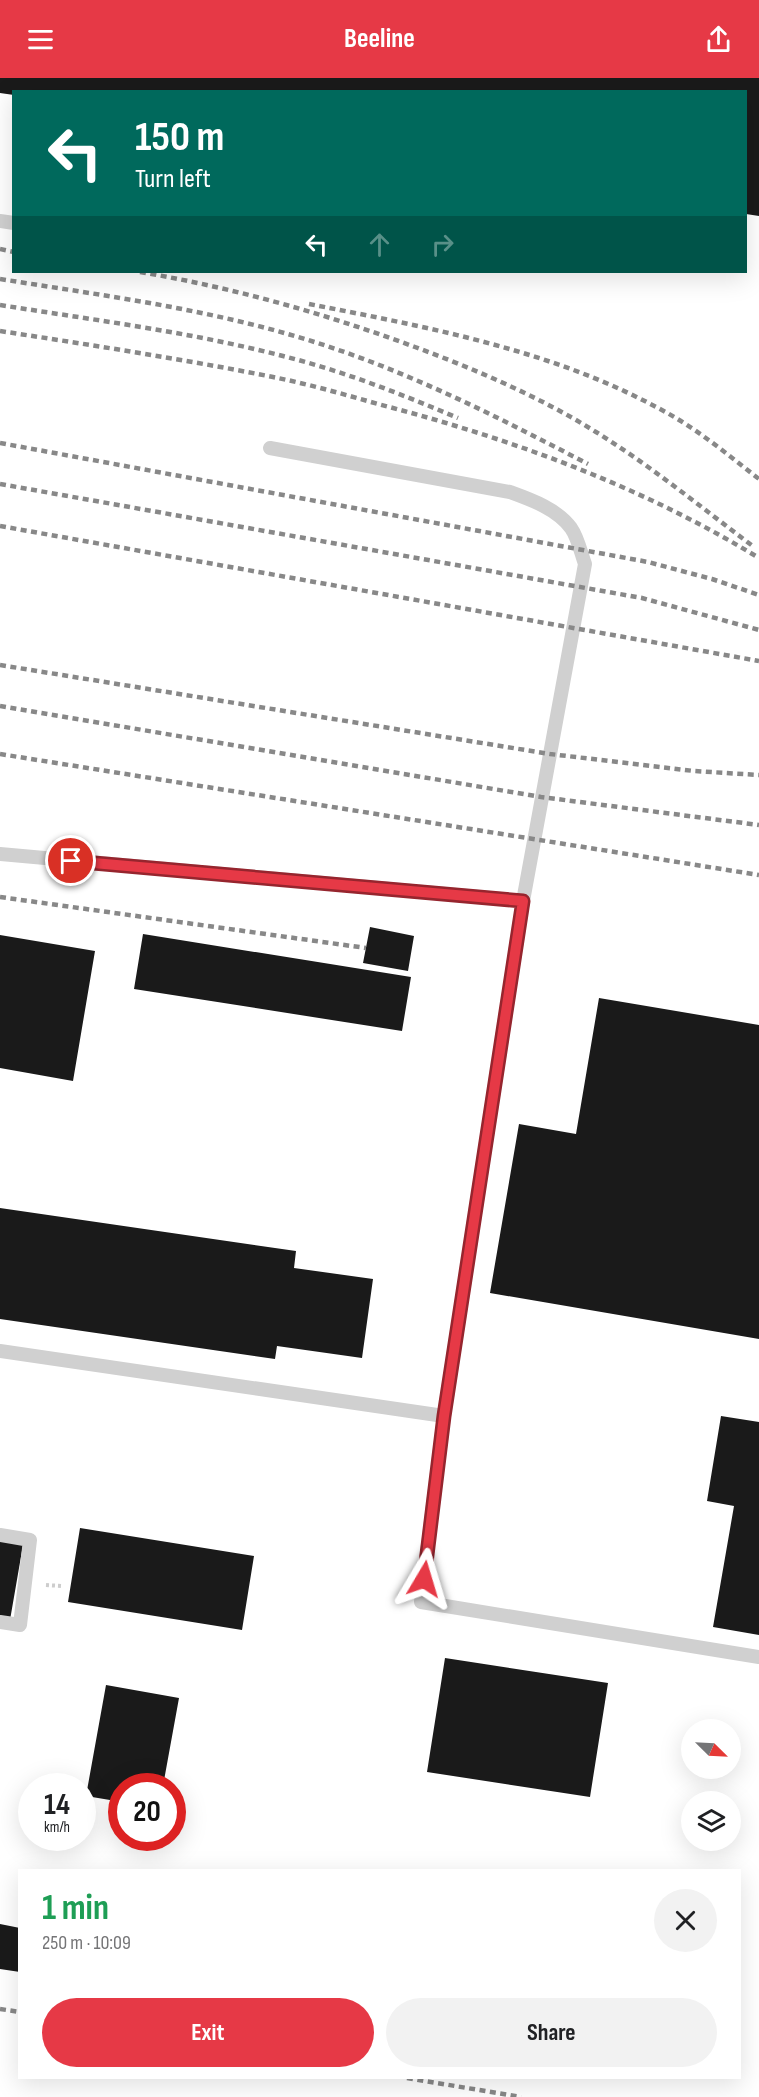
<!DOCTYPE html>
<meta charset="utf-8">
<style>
:root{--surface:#fff;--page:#f2f2f2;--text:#202124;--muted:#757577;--accent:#e63946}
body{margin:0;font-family:"Sofia Sans Condensed",sans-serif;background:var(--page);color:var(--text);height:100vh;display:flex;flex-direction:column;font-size:22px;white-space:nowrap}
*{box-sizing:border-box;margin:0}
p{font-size:20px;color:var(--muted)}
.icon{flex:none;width:33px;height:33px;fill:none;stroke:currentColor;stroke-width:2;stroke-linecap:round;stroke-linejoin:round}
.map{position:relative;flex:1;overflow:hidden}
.details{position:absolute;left:18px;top:1791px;width:723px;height:210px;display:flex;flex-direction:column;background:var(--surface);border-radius:0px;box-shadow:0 6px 24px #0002}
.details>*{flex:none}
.hud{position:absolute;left:12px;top:12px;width:735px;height:183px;border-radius:0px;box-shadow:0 6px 24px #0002;background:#00695c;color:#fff;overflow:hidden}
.needle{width:39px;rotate:114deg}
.buttons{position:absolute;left:681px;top:1641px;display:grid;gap:12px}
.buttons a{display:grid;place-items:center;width:60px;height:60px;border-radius:50%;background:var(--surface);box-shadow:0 6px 24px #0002;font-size:30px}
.speed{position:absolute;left:18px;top:1695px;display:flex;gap:12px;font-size:30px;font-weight:700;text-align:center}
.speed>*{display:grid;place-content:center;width:78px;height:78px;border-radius:50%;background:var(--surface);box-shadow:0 6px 24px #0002;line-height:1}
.speed small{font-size:15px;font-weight:400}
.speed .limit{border:9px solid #d22;background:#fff;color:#111}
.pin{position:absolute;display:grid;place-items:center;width:51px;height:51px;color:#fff;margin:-26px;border:3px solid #fff;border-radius:50%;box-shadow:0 2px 6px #0007}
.me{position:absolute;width:66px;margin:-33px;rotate:7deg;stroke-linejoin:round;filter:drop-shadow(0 0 4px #0008)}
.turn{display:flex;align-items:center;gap:21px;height:126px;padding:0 24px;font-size:27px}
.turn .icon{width:78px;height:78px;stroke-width:2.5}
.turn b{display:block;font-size:42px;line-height:51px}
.lanes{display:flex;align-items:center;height:57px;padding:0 24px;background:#0003;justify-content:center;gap:30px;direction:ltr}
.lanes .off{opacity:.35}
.round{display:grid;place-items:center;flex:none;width:63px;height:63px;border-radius:32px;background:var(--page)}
.overview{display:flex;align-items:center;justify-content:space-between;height:102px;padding:0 24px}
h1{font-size:36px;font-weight:700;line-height:45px;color:#1e9e55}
.action{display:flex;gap:12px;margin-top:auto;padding:12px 24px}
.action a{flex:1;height:69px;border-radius:36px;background:var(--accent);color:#fff;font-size:24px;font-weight:700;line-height:69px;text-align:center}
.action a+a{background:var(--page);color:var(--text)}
header{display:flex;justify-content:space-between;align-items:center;height:78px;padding:0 24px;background:var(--accent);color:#fff;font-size:27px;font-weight:700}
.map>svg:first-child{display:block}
</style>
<header><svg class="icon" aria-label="menu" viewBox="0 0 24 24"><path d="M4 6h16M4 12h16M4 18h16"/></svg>Beeline<svg class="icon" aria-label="share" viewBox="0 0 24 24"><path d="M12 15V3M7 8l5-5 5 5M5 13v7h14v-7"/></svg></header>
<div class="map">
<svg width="759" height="2019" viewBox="0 0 759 2019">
<rect width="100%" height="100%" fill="#fff"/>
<path fill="#1a1a1a" d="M0,0h759v138l-13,-2v-122h-732v3l-14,-2z
M370,849l44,9 -6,35 -45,-8z
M143,856l268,43 -9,54 -268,-42z
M0,857l95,16 -22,130 -73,-13z
M599,920l160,27v314l-269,-46 29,-169 57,10z
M0,1130l296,43 -2,17 79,11 -11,79 -85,-12 -2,13 -275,-40z
M721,1338l38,6v213l-46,-8 21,-121 -27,-5z
M80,1450l174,28 -12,74 -174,-28z
M0,1463l23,4 -13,75 -10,-2z
M445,1580l163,25 -18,114 -163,-25z
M106,1607l73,13 -16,88h-41v16l-36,-6z
M0,1846l20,4v44l-20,-3z"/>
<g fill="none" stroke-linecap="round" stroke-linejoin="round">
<path stroke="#cdcdcd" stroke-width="4" stroke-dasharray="3 3" stroke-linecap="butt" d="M46,1507l15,1"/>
<path stroke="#d0d0d0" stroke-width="14" d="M0,143l14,2
M270,370l240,44c22,8 47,17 61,36 7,10 10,25 14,36l-62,337 -79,515
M0,776l523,47
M0,1273l444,65 -23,186 338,55
M0,1457l30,5 -10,85 -20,-3"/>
<path stroke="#888" stroke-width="4.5" stroke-dasharray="6 4.5" stroke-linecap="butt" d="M0,171l14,3
M140,194c95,16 186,42 275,75 62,23 125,50 181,85 55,34 106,76 158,115
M0,201c100,16 201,29 298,58 102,30 196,78 290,127
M309,226c118,23 242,46 349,104 37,19 69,46 101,71
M0,227c94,15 190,27 283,51 60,15 118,38 175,62
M0,253c91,14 182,28 273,46 35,7 70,17 105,27 134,35 263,82 381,154
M0,365l648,119 64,17 47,16
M0,406l642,114 117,32
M0,448l759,135
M0,587l550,89 144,17 65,4
M0,628l541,91 218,28
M0,676l759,121
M0,819l366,51
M0,1931l20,3
M407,2000l114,19"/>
</g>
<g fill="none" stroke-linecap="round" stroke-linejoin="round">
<defs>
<path id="route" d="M71,783l452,40 -79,515 -20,163"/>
</defs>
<use href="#route" stroke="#96252e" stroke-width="15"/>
<use href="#route" stroke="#e63946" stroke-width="10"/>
</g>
</svg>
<div class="buttons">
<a><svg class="needle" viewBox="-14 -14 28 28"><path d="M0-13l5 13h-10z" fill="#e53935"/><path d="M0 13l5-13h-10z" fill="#757577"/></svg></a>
<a><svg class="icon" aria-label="layers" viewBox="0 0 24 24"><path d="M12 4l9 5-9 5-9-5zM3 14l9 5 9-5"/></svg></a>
</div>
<div class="speed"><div>14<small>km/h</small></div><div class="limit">20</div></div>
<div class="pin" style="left:71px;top:783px;background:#d93025"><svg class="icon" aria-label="arrive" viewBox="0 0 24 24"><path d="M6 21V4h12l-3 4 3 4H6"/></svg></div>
<svg class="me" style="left:424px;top:1501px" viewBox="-20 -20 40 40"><path d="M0-17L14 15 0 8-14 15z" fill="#e63946" stroke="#fff" stroke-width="4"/></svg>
<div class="hud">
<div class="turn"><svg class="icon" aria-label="left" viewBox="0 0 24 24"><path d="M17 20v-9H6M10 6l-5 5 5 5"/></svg><div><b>150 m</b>Turn left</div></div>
<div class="lanes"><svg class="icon" aria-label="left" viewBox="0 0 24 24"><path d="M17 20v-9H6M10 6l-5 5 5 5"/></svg><svg class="icon off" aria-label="ahead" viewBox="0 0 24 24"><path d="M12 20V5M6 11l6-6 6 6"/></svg><svg class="icon off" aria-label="right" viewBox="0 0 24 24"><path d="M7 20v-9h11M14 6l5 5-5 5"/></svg></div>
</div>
<section class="details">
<div class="overview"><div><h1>1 min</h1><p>250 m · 10:09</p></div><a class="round"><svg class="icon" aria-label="close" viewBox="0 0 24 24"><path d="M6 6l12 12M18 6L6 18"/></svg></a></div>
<div class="action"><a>Exit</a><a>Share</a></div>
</section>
</div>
